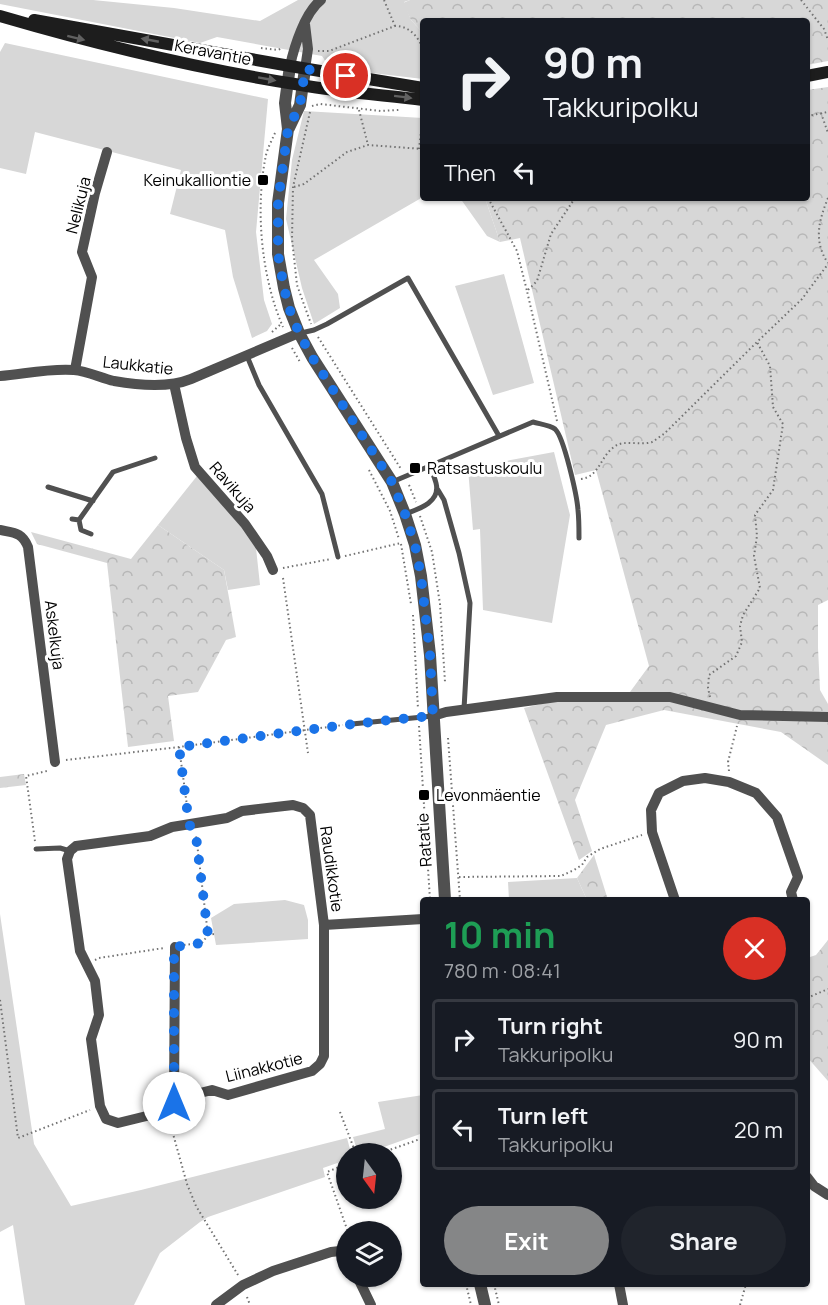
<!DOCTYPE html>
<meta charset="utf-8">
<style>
:root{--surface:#171b24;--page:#20242c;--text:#f1f3f6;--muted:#9ea1a6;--line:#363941;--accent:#858687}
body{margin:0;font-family:Manrope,sans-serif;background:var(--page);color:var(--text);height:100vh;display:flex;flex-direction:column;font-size:22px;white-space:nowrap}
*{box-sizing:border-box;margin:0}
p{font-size:20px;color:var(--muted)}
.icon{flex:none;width:33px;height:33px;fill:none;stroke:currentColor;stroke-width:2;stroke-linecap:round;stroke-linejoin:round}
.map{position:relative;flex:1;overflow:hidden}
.side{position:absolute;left:420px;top:897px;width:390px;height:390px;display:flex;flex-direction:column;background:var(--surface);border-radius:6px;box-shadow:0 2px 4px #0004}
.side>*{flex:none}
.top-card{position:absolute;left:420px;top:18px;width:390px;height:183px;border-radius:6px;box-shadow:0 2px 4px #0004;background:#171b24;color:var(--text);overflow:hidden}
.needle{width:39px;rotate:165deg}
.tools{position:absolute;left:336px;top:1143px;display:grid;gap:12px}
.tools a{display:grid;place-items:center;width:66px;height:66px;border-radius:50%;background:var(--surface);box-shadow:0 2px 4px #0004;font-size:30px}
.pin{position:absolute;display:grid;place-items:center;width:51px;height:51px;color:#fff;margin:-26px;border:3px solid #fff;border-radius:50%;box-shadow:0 2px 6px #0007}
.me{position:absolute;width:66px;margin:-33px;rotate:0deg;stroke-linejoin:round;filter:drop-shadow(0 0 4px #0008)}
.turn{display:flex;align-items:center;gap:21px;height:126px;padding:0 24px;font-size:27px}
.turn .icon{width:78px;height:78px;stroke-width:2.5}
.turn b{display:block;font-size:42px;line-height:51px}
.then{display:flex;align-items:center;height:57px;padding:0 24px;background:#0003;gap:12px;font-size:22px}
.round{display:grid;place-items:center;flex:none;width:63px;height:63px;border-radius:32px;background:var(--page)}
.summary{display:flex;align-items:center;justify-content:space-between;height:102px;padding:0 24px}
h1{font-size:36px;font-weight:700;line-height:45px;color:#1e9e55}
.action{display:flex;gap:12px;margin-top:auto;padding:12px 24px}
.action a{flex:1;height:69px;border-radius:36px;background:var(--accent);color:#fff;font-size:24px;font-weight:700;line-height:69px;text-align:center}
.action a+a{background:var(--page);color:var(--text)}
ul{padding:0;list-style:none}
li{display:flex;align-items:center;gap:18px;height:81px;margin:0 12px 9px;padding:0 12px;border:3px solid var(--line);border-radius:6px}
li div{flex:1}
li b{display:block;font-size:22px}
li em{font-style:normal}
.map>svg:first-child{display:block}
</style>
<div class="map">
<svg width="828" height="1305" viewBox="0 0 828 1305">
<defs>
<pattern id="forest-crowns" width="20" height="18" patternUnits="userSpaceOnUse" patternTransform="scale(1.5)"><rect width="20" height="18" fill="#d7d7d7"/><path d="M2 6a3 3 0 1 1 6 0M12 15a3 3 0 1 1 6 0" fill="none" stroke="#b7b7b7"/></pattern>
</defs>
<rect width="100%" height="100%" fill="#fff"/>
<path fill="#d7d7d7" d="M0,0h93l81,8 86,13 38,-21h112l-6,2 7,18 12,13v46l-85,-10 -10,-4 -6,-9 -105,-19 -17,6 -200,-39z
M5,43l263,56 -12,133 8,68 8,24 -5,7 -15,7 -19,-61 -8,-47 -55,-16 11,-44 -146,-38 -9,42 -26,-6v-116z
M304,111l119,7v79l-109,63 24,34 2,14 -26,16 -12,-36 -16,-69 6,-59z
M460,198h25l15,44 -13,-6z
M504,274l30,109 -41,12 -38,-109z
M554,452l16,63 -18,108 -69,-13 -3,-81 -7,1 -5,-62z
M197,476l45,51 14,21 4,37 -32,5 -4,-20 -66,-45z
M577,878l10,22h-78l-1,-18z
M285,900l19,5 4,15v19l-92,6 -5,-27 23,-14z
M0,914l34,230 37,62 70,-16 206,-52 4,15 -5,1v6l-23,8 2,9 -117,40 -8,5 -40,31 -26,52h-109l-12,-80 -13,7z
M423,1095v38l-56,20c-11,-1 -11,-7 -14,-16l32,-8 -7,-27z"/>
<path fill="url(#forest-crowns)" d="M410,0h418v61l-21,4v-44h-384v12l-12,-13 -8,-17z
M828,87v513l-10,5v43l2,42 8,14v10l-88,-3 -110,-19 19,-26 -53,-196 -21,5 -55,-237 -20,4 -15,-44h322v-108z
M158,525l66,45 12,67 -10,3 -28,52 -30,4 6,45 -46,6 -21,-184 -70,-19 -6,-12 100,27z
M558,700h112l71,17 87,3v45l-47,-33 -117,-22 -58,15 -31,75 17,51 -13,9 -55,-152z
M24,774l2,11 -26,3v-11z
M594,855l14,45h-21l-10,-22z
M828,940v141l-21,-24v-99l9,-3z"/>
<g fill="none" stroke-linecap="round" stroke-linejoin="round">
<path stroke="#727272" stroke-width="2" stroke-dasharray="1.5 3" stroke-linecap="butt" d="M384,0l11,26
M801,0l23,29 4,11
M261,48l17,2 4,-2
M318,51h11l66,-25c14,0 23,10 28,23
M312,106l8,-2 61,7 18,-1
M359,110l9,35
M310,112l-17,75 -1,52 5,46 14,39
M821,113l7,20
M807,116l21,-4
M275,133c-3,7 -7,14 -9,22 -11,53 -5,122 17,172
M419,149l4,-34
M294,187l10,-3 43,-32 21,-7 55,4
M488,198l29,53 10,40
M828,198c-9,22 -15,43 0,65
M272,332l9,-8
M318,337l83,132
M292,348l8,14
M116,369l30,3
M557,421l-30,-130 10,-10 14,-47 24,-36
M369,470l21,41 9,28
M581,479c18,-2 19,-22 33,-32 9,-8 26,-1 38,-5 4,-2 8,-6 12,-8l93,-92 45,-43 26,-35
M409,485l7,17
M420,516l12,36 8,52 5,78
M401,544l10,60
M345,556l56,-13
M283,568l48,-9
M283,578l25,175
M413,615l5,94
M710,697l-2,-9 1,-13 27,-19 6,-14 -2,-16 3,-11 17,-27 -6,-32 3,-20 -2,-21 18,-25 10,-66 -10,-17 -3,-41 -13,-24
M419,726l11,174
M448,738l12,162
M179,747l9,66
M66,760l113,-13 164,-22
M729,771l-1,-9 9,-36
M35,841l-9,-65 21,-5 2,-2
M459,877l102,-1 13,-6 8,-5 5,-8 13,-8 42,-14
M208,935l6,-1
M184,945l18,-2 6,-8 -12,-100
M95,960l4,-2 65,-10
M807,998l21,-9
M0,1000l18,138 72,-28
M340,1112l16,42
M170,1123l17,61 9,22 42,69
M378,1154l45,-16
M346,1164l-19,8 21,60
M466,1284l5,21
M494,1284l5,21
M247,1297l3,8
M740,1305l6,-21"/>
<path stroke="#505050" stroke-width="5" d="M301,333l13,-3 13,-6 81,-46 91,158
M247,356l12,29 63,109 16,63
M425,468l108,-46c7,2 17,3 22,7 9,8 22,67 23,81 1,9 1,18 1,28
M392,482l33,-14c7,3 9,7 11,15 5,19 -17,26 -31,31
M48,487l45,14
M438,490l6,10 15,53 11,50 -6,106
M72,519l7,1 34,-48 42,-14
M79,520l2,10 10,4
M352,724l81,-8
M36,849l24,-1 10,3"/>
<path stroke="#505050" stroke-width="10" d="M305,24l3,25 -3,20
M290,66c4,-19 15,-54 31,-66
M75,370l17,-93 -10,-25 13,-59 12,-41
M0,376c24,-2 50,-8 74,-6 13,1 27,8 40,11 23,4 55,7 77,-2l108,-46
M174,384l12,54 9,29 50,57 22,32 6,14
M0,530c14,3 22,2 28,17l27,215
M433,716l13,-4 111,-15h113l70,18 88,2
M293,805l10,3 7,7 14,110v131l-4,8 -8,7 -84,24 -16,-5 -28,7 -10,6 -7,8 -49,12 -12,-4 -6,-13 -9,-67 8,-24 -4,-34 -15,-30 -13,-92 3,-8 6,-5 74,-10 22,-9 55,-9 15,-7z
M675,900l-23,-68 -1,-22 8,-17 24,-12 22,-3 24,4 27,11 21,24 21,60 -7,15 2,8
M324,925l99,-6
M174,1103l1,-156
M807,1177l7,9 14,9
M357,1276l14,29
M619,1284l4,21
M216,1305l27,-20 30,-14 58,-19 9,-1 6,5"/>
<path stroke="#505050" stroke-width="12" d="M290,66l-5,37 3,26 -10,74v51l6,34 5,20 10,25 13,24 80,125 13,32 10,31 6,31 9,79 15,245
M289,128l11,-23 5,-36
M480,1284l5,21"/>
<path stroke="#1d1d1d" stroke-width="12" d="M0,16c99,29 199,53 301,69 40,7 81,10 122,15
M34,20l256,46 133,22
M807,76l21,-4"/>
</g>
<defs><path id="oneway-solid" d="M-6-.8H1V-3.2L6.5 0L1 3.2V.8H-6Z" transform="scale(1.5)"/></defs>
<g fill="#616161">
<use href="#oneway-solid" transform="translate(76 38) rotate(14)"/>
<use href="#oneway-solid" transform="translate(150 40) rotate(-169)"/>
<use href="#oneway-solid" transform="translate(267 79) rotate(10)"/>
<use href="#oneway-solid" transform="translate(403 97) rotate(7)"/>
</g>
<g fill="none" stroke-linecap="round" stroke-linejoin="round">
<path stroke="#1a73e8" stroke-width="10" stroke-dasharray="0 18" d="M174,1103v-156l28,-4 6,-8 -12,-99 -7,-12 -10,-77c84,-11 169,-24 254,-31l-3,-61 -9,-79 -6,-31 -10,-31 -13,-32 -80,-125 -13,-24 -10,-25 -5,-20 -6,-34v-52l10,-73 12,-24 5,-36 41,7"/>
</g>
<g fill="#000" stroke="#fff" stroke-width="2">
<rect x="257" y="174" width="12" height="12" rx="3"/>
<rect x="409" y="462" width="12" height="12" rx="3"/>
<rect x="418" y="789" width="12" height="12" rx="3"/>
</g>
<g text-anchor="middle" stroke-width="6" stroke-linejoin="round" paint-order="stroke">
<g font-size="16" fill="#000" stroke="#fff">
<text transform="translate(213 52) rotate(11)" y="6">Keravantie</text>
<text transform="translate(78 205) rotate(-76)" y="6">Nelikuja</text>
<text transform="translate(138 365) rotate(6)" y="6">Laukkatie</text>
<text transform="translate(233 487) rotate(49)" y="6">Ravikuja</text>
<text transform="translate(55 635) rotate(83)" y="6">Askelkuja</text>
<text transform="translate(424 840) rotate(-94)" y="6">Ratatie</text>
<text transform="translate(332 869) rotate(82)" y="6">Raudikkotie</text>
<text transform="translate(264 1067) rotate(-14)" y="6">Liinakkotie</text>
</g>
<g font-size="16" fill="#000" stroke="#fff" text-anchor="start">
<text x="251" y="186" text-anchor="end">Keinukalliontie</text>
<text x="427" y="474">Ratsastuskoulu</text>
<text x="436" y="801">Levonmäentie</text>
</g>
</g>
</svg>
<div class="tools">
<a><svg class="needle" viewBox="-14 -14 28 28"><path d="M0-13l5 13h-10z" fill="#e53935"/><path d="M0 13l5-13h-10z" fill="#9ea1a6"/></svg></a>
<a><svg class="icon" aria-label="layers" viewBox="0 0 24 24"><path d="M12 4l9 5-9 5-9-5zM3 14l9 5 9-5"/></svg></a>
</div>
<div class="pin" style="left:346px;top:76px;background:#d93025"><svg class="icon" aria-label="arrive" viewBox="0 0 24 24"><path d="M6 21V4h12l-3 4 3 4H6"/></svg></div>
<svg class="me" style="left:174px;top:1103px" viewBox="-20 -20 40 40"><circle r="19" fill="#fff"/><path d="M0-13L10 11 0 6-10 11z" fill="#1a73e8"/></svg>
<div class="top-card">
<div class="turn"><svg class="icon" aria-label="right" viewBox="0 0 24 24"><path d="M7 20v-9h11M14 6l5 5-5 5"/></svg><div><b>90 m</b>Takkuripolku</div></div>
<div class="then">Then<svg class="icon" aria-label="left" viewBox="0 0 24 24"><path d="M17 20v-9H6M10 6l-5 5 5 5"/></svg></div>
</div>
<section class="side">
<div class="summary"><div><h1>10 min</h1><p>780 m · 08:41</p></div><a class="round" style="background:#d93025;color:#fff"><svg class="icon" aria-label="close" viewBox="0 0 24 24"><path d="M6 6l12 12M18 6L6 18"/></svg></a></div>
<ul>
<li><svg class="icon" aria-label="right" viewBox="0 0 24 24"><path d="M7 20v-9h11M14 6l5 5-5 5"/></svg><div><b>Turn right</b><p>Takkuripolku</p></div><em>90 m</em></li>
<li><svg class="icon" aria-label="left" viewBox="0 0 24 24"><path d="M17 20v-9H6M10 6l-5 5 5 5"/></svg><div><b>Turn left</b><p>Takkuripolku</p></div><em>20 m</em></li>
</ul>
<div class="action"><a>Exit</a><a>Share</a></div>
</section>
</div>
